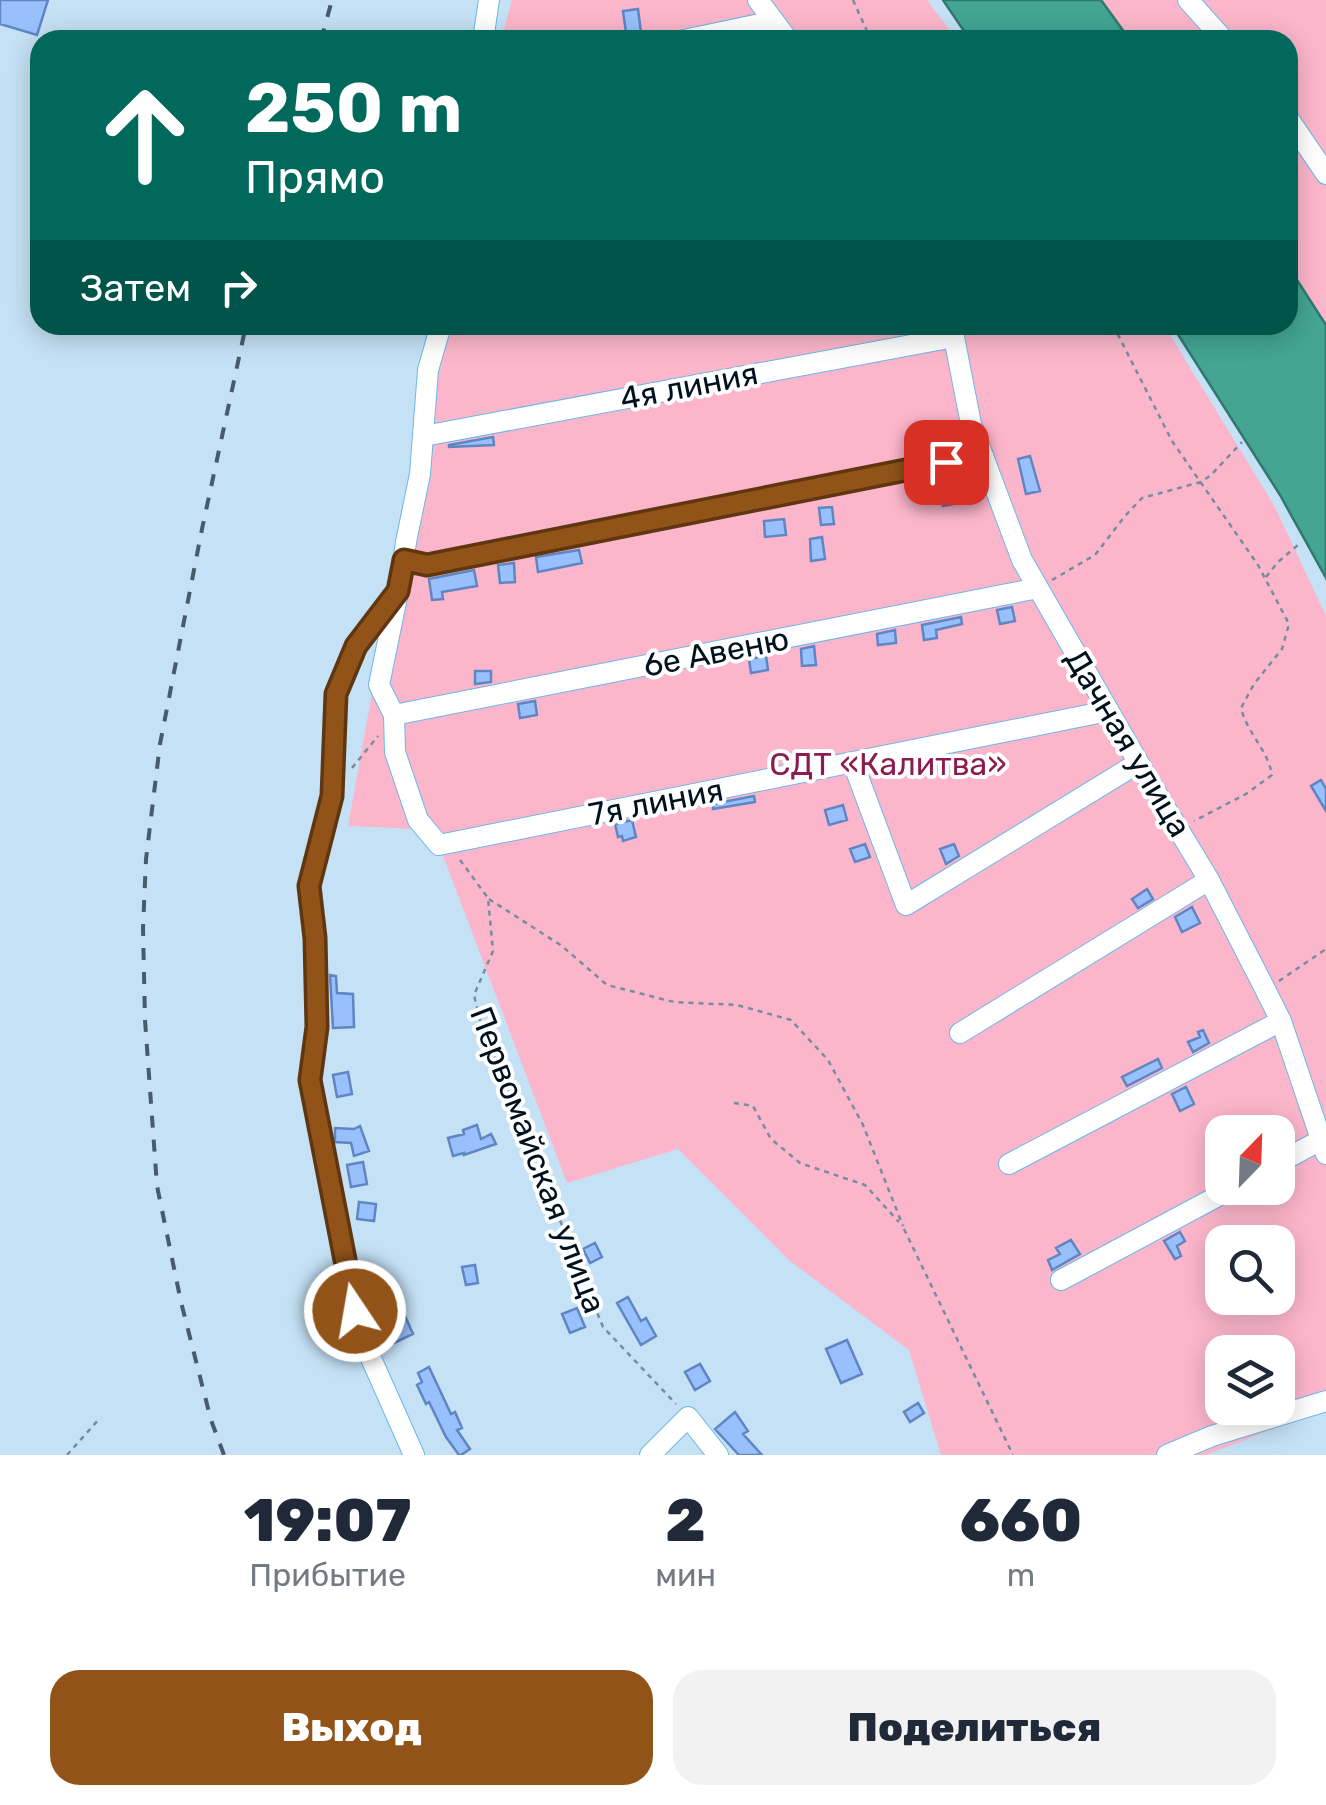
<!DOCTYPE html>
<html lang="ru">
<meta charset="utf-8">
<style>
:root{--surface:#fff;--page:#f2f2f3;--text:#1f2937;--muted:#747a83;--accent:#925319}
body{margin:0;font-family:Rubik,sans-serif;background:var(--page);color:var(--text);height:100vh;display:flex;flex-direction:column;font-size:38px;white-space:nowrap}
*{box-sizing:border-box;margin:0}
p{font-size:32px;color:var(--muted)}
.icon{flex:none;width:55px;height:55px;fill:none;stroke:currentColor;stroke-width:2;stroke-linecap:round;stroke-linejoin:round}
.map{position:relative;height:1455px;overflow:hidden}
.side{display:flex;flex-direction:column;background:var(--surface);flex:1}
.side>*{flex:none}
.guide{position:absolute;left:30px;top:30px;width:1268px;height:305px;border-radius:30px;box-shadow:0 5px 25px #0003;background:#00695c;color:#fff;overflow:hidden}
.needle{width:65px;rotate:23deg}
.buttons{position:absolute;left:1205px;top:1115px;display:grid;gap:20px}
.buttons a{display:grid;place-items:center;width:90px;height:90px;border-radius:20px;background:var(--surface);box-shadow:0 5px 25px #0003;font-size:50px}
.pin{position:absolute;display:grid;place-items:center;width:85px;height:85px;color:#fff;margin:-42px;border-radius:20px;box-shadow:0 5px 15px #0006}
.me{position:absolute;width:110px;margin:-55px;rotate:348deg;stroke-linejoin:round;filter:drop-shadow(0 0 8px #0008)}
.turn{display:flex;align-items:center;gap:35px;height:210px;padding:0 50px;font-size:45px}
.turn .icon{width:130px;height:130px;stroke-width:2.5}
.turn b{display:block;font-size:70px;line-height:85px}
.then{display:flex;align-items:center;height:95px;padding:0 50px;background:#0003;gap:20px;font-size:38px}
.eta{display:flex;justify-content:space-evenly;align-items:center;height:170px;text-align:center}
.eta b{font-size:60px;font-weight:800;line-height:70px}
.cta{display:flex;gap:20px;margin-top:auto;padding:20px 50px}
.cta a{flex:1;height:115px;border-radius:30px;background:var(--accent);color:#fff;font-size:40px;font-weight:800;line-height:115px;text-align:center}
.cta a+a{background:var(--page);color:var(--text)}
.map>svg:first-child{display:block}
</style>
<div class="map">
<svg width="1326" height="1455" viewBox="0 0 1326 1455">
<rect width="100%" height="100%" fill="#c5e1f5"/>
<path fill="#fcb6cc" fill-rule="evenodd" d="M512,0h415l30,40h-456z
M1090,0h236v324l-38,-58v-226h-167z
M439,325h725l111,182 51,109v792l-120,47h-265l-32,-105 -119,-89 -112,-112 -111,34 -128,-338 -23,-16 -68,-3 44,-243 37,-234zM1222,1132h56v56h-56zM1222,1242h56v56h-56zM1222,1352h56v56h-56z"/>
<path fill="#43a592" stroke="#2f796f" stroke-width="2.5" d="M943,0h158l29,40h-160z
M1288,266l38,59v253l-46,-83 -108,-170h116z"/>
<path fill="#98c0fc" stroke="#5f86c2" stroke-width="2.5" d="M0,0h48l-11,35 -37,-11z
M638,9l4,31h-15l-4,-29z
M493,437l1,8 -45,2v-2z
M1030,456l10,35 -14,3 -8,-35z
M959,481l3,12 -6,2 2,8 -15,3 -4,-21z
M832,507l2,17 -13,1 -2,-17z
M784,519l2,16 -21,2 -1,-16z
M822,537l3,22 -14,2 -1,-22z
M579,550l3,13 -44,9 -2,-15z
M514,563l1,19 -15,1 -2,-18z
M474,570l3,16 -35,6 1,7 -11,1 -3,-21z
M1012,607l3,14 -15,3 -3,-14z
M961,617l1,7 -26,6 1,8 -13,2 -2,-15z
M895,630l1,13 -18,2 -1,-11z
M814,646l2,19 -14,1 -1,-17z
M766,656l2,14 -17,3 -2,-14z
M475,671h16v11l-16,2z
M535,701l2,14 -17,3 -2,-14z
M1321,780l5,9v22l-15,-25z
M754,796l1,6 -42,7v-5z
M843,805l4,15 -18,5 -4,-15z
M632,820l4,17 -13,4 -1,-5 -4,1 -3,-13z
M865,844l5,13 -15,5 -5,-13z
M954,844l5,12 -13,8 -6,-15z
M1147,889l6,10 -15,9 -6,-9z
M1192,907l8,16 -18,9 -7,-15z
M330,975l6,1 1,17 16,1 1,33 -21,1z
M1203,1030l6,13 -16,9 -5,-10 12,-5 -2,-5z
M1158,1059l4,9 -35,18 -5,-9z
M348,1072l4,22 -15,3 -4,-22z
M1186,1087l8,17 -14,7 -8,-17z
M477,1125l4,14 10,-5 5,10 -32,11v-2l-11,3 -5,-18 16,-4 -1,-4z
M360,1126l9,25 -15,5 -3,-13 -16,-1v-14l19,1z
M363,1162l4,22 -16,3 -4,-22z
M359,1202l17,2 -2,17 -17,-2z
M1180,1232l5,9 -8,5 4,10 -6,3 -11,-18z
M1071,1240l9,14 -28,16 -4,-10 12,-6 -4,-6z
M595,1243l7,14 -12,6 -7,-14z
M475,1265l3,18 -12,2 -4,-18z
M628,1297l13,24 5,-3 10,18 -15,9 -24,-42z
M401,1307l12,27 -19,9 -12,-28z
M577,1308l8,19 -15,6 -8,-19z
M847,1340l15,34 -21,9 -15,-34z
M700,1364l10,17 -15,9 -10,-18z
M429,1367l22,47 4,-2 7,16 -5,2 13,19 -9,6h-2l-13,-18 -17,-35 -3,2 -9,-19 5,-3 -4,-9z
M918,1403l6,10 -14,9 -6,-10z
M735,1412l13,19 -5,3 19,21h-23l-24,-26z"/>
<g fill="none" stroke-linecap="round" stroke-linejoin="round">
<defs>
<path id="minor" d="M758,0l30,40
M1188,0l36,40
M483,40l6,-40
M684,40l90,-19
M1288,118l38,56
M950,325l4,12 17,87 51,136 123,214 64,106 57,111 15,30 45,133
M424,436l530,-99
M405,560l22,5 556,-110
M397,597l-18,88 15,30 1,37 23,68 21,25 669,-134
M394,715l644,-127
M853,763l53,142 232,-142
M960,1033l249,-153
M1278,1163l43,-23
M1009,1164l272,-143
M1061,1280l172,-92
M414,1455l-52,-117 -38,-182 -14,-76 7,-53 -2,-89 -6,-51 23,-91 4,-102 20,-48 43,-55 7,-49 14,-68 8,-104 13,-45
M650,1455l38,-38 30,38
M1167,1455l45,-19 114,-35"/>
</defs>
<use href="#minor" stroke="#6cb6e6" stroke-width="22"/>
<path stroke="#758d9e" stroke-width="2.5" stroke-dasharray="5 5" stroke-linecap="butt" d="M853,0l18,40
M1113,325l59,116 86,124 31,59 -7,25 -28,35 -13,24c6,25 27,42 31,67l-26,19 -52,27
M970,334l31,-9
M1266,577l12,-15 20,-17
M1052,580l43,-25 30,-39 17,-18 59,-16 10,-7 31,-33
M352,768l26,-32
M460,860l28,38 5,53 -19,44 7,29 122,303 73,77
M489,899l73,47 45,39 67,17 63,3 54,15 37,40 35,65 40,101
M1279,981l47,-32
M734,1103l19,3 18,33 29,24 65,22 34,37
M904,1229l109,226
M67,1455l33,-37"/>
<use href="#minor" stroke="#fff" stroke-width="20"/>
<path stroke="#465b6b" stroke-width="4" stroke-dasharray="12 12" stroke-linecap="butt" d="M321,40l11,-40
M224,1455l-13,-35 -30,-118 -24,-116 -12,-166 -2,-92 3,-69 14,-115 42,-215 44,-204"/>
</g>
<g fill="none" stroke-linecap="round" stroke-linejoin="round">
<defs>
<path id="route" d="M355,1311l-45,-231 7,-53 -2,-89 -6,-52 23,-90 4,-102 20,-48 42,-55 6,-31 23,5 519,-103"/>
</defs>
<use href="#route" stroke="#5f3610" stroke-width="25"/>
<use href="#route" stroke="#925319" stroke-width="18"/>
</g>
<g text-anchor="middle" stroke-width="8" stroke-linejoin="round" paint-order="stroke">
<g font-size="32" fill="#00111e" stroke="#fdfefd">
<text transform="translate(689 386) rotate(-11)" y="11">4я линия</text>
<text transform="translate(716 652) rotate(-11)" y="11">6е Авеню</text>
<text transform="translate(1128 743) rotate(59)" y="11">Дачная улица</text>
<text transform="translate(656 802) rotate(-11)" y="11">7я линия</text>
<text transform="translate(538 1160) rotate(69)" y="11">Первомайская улица</text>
</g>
<g font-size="32" fill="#8c1c50" stroke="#fdfefd">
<text x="888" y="775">СДТ «Калитва»</text>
</g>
</g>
</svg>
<div class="buttons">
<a><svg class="needle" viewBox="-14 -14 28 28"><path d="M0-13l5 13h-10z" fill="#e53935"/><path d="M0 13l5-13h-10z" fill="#747a83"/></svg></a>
<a><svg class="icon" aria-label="search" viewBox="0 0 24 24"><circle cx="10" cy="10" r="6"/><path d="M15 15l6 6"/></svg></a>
<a><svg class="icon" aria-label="layers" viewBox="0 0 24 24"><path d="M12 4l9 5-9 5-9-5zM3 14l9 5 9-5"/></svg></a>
</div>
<div class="pin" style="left:946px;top:462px;background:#d93025"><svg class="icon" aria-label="arrive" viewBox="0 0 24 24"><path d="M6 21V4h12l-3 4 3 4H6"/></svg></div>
<svg class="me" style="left:355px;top:1311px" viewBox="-20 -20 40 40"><circle r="17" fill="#925319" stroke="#fff" stroke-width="3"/><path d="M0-11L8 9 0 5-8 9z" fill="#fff"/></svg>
<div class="guide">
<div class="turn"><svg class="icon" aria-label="ahead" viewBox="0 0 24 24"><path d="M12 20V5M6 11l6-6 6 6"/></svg><div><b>250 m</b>Прямо</div></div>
<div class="then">Затем<svg class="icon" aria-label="right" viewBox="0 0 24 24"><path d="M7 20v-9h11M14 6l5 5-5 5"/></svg></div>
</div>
</div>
<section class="side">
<div class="eta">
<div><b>19:07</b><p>Прибытие</p></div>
<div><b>2</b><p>мин</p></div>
<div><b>660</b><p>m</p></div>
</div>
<div class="cta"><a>Выход</a><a>Поделиться</a></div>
</section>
